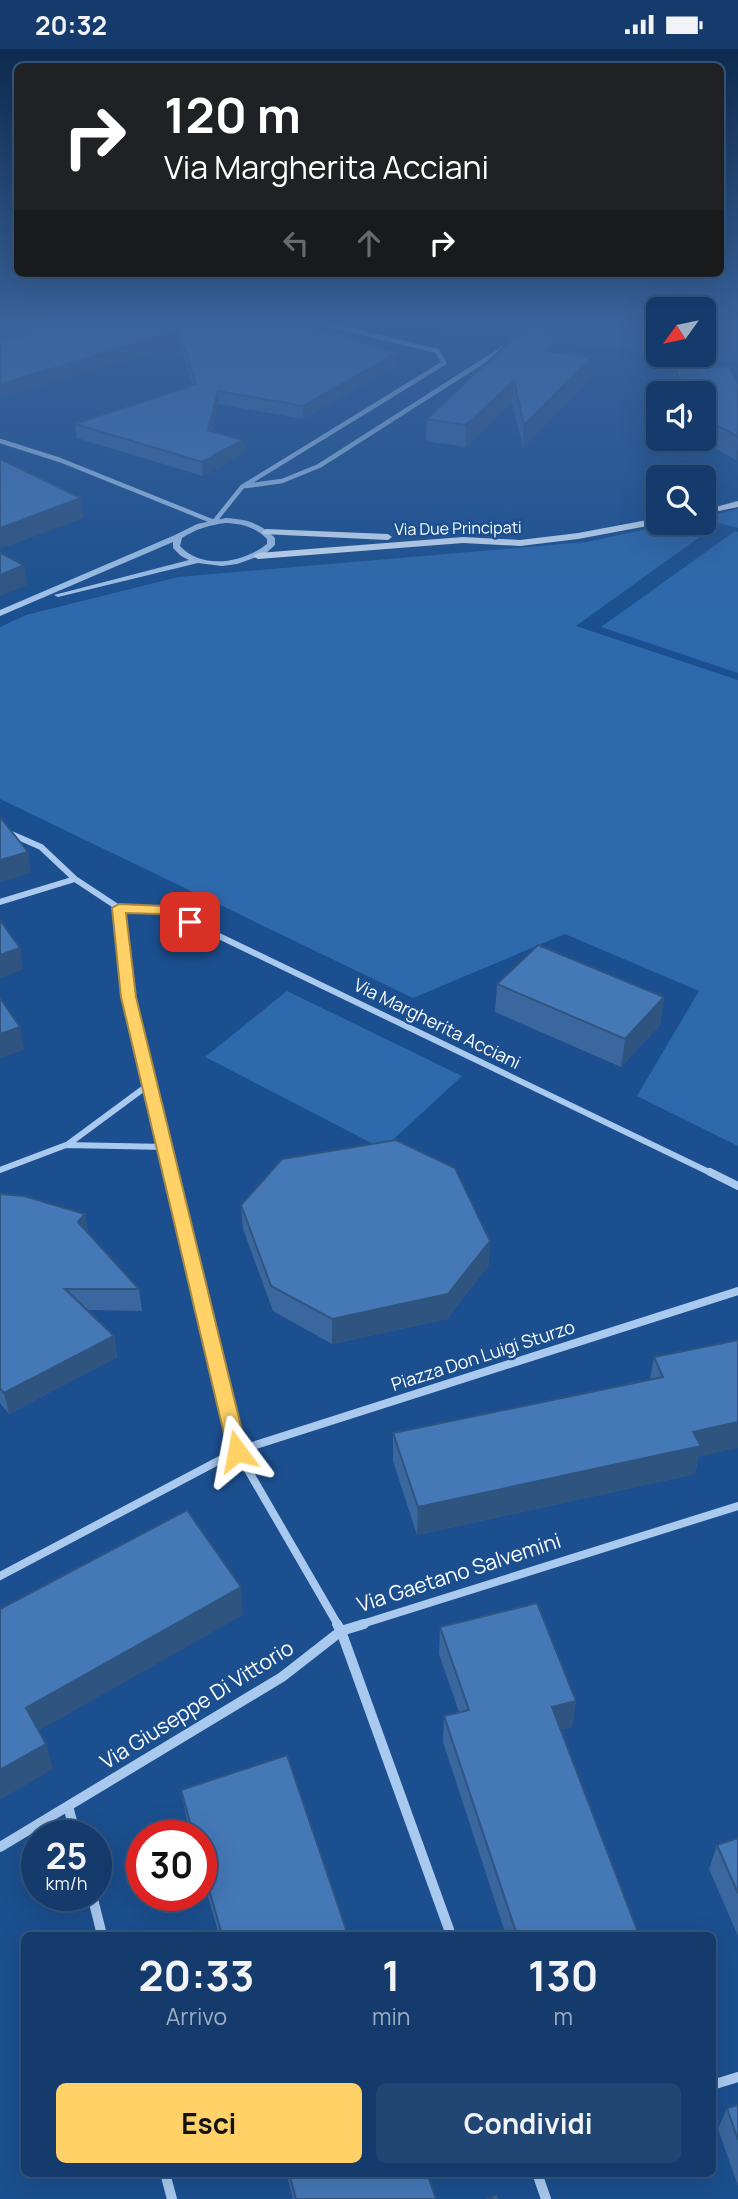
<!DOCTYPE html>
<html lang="it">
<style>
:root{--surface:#143b6b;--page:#214673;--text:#f1f3f6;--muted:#9dadc1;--line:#33557e;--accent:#ffd166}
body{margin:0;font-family:Manrope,sans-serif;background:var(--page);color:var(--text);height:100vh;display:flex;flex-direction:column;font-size:26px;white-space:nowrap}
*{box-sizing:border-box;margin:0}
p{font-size:23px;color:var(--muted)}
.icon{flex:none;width:38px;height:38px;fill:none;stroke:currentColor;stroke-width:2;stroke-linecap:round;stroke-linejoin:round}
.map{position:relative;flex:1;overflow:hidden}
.drawer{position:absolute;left:21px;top:1883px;width:695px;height:245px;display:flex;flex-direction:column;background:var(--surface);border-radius:10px;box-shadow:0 7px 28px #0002,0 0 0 2px var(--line)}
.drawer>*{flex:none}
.guide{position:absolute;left:14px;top:14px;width:710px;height:214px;border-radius:10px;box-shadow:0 7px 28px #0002,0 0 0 2px var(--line);background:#202124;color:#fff;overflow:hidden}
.needle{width:46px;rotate:237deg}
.tools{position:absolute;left:646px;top:248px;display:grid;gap:14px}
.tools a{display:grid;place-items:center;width:70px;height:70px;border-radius:10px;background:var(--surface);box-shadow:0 7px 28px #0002,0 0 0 2px var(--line);font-size:35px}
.speed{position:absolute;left:21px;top:1771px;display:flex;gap:14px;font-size:35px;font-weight:700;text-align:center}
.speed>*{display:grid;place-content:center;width:91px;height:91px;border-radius:50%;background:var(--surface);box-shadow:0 7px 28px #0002,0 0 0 2px var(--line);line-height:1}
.speed small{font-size:18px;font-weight:400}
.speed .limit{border:10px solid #d22;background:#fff;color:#111}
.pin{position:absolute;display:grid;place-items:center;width:60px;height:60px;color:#fff;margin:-30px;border-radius:14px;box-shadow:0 4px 10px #0006}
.me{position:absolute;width:77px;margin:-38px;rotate:347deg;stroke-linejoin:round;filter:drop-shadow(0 0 5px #0008)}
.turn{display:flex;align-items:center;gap:24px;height:147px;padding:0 35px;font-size:32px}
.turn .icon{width:91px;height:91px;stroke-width:2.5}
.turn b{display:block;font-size:49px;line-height:60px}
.lanes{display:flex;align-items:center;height:66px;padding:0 35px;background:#0003;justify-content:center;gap:35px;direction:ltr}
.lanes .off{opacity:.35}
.eta{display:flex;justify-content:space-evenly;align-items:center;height:119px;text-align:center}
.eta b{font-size:42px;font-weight:700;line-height:49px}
.cta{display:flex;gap:14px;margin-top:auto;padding:14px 35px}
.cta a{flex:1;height:80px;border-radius:10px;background:var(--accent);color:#111;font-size:28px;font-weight:700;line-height:80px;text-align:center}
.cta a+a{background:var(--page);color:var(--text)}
.status{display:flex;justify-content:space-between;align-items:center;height:49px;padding:0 35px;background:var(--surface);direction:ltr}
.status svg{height:19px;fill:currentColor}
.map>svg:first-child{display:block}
</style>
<div class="status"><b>20:32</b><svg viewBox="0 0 49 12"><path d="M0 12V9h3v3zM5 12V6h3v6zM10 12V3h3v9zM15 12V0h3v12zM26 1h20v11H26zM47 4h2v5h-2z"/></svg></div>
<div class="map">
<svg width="738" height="2150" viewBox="0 0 738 2150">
<rect width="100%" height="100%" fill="#1b4f8f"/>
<path fill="#2e69ad" d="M413,273h245v32l-208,-24z
M704,273h34v41l-66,-8h32z
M738,460v19l-19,-5 -143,103 162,54v466l-101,-50 62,-105 -134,-57 -152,64 -413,-199v-172l26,-12 152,-38 409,-35 87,-19h30v-6z
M735,482l3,1v141l-137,-46z
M287,942l175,85 -79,73 -178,-92z"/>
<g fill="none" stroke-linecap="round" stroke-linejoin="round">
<path stroke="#a9c9ee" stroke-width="4.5" d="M0,392l60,19 154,62 28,-35 202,-124 -7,-12 -119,-29
M246,437l36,-5 37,-15 185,-118"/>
<path stroke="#a9c9ee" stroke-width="6" d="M0,780l41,18 34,32 44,29 10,90 44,176
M0,853l75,-23
M119,859l46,2 548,264
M67,1096l84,-62
M0,1121l66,-25 101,2"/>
<path stroke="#a9c9ee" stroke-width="8" d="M173,1123l64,279 501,-160
M710,1123l28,14
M0,1527l237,-125 101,174
M359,1576l379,-119"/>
<path stroke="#a9c9ee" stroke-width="10" d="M364,1575l-23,7 110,304
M68,1757l8,30
M0,1798l282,-170 59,-46 -4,-7
M92,1846l10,40
M712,2036l26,-8
M165,2124l7,26
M537,2124l9,26"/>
<path fill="#a9c9ee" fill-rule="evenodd" d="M226,469c19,1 35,5 49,20v7l-10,9 -28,10 -15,2 -24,-3 -140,34 -4,-2 135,-35 -8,-4 -8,-8v-6l-173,74v-6l175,-75 22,-11zM226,474c17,1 29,4 41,16v5c-24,19 -65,26 -87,2l2,-8c14,-9 27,-13 44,-15z"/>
<path fill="#d6e6fa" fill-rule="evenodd" d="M738,452v6l-34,7v-4z
M658,469v6l-80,15 -58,7 -57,-3 -205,16 -5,-3 5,-3 205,-16 57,3 58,-7z
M266,480l122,5 4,3 -4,3 -125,-6 -1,-2z"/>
</g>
<path fill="#3a679d" d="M0,273h295l102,43 -94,54 -85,-15 -6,27 31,9 1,13 -41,23 -126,-38 -2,-14 118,-39 -13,-41 -180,54v-57l4,-1 -4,-1z
M555,303l36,26 -68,70 -11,-46 -46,45 -40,-6 1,-22z
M674,318l64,15v77l-2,1 -36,-21h4v-45h-31l-2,-6z
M497,935l167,13 -4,28 -39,42 -126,-55z
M0,1145l85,20 3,19 51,56 3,22 -54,-1 26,26 3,21 -108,57 -9,-11z
M241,1156l248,60 -42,54 -115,25 -59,-33 -30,-82z
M738,1291l-40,117 -3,17 -278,61 -24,-74v-28l257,-54 4,-22z
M440,1578l136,74 -4,26 -11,3 78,205h-133l-63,-193 1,-26 15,-4 -20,-58z
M181,1741l167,145h-129l-18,-63v-36h-10l-5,-20z
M738,1789v98l-29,-67 8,-24z
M738,2056v81l-20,-57 9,-21z
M286,2124h141l9,26h-143z"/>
<path fill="#305480" d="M179,282l1,13 -180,54v-14z
M556,292l-1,21 -10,-11z
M398,303l-1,13 -94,54v-13z
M592,308l-1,21 -68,70 1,-23z
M514,332l-2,21 -46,45v-22z
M218,342v13l-9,39 -1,-13z
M243,391l1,13 -41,23 -1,-14z
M738,394v16l-2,1z
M81,449l3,20 -84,31v-21z
M24,516l3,20 -27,11v-21z
M28,803l3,21 -31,9v-22z
M20,899l3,22 -23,8v-23z
M664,948l-4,28 -39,42 4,-28z
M20,978l4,23 -24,8v-24z
M85,1165l3,22 -10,-14z
M490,1192l-1,24 -42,54 -115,25v-25z
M114,1287l3,21 -108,57 -5,-21z
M738,1373v26l-40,9 -3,17 -278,61 1,-28 275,-75z
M241,1538l2,28 -210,119 -7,-26z
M576,1652l-4,26 -23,7 3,-27z
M46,1695l7,25 -53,31v-30z"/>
<path fill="#4478b7" stroke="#305480" stroke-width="2" d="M0,273h295l103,30 -95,54 -85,-15 -10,39 35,10 -41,22 -127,-38 121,-40 -17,-53 -179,53v-43l27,-7 -27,-6z
M530,273h8l18,19 -11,10 47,6 -68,68 -10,-44 -48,44 -39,-6z
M674,318h55l8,15h1v55l-34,-19v-24h-19z
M0,410l81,39 -81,30z
M0,504l24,12 -24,10z
M0,768l28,35 -28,8z
M0,871l20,28 -20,7z
M538,896l126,52 -39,42 -128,-55z
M0,949l20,29 -20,7z
M396,1091l59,28 35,73 -42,53 -116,25 -61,-33 -30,-81 41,-46z
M0,1145l24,2 61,18 -7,8 61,67h-74l49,47 -110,57 -4,-5z
M738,1291v82l-45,10 8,14 -283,61 -25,-74 270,-56 -9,-20z
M187,1461l54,77 -215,121 20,36 -46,26v-161z
M537,1554l39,98 -24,6 87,228h-122l-73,-219 25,-6 -29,-83z
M287,1706l61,180h-126l-21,-74v-25h-7l-13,-46z
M738,1789v55l-21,-48z
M738,2056v35l-11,-32z
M289,2124h138l9,26h-140z
M497,2146l2,4h-12z"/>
<linearGradient id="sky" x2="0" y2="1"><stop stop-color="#0f2b4f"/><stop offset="0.48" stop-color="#39639b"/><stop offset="1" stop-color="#39639b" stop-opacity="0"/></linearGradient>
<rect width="738" height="574" fill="url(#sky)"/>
<path fill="#ffd166" stroke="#a68842" stroke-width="2" d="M119,855l46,2 31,16 -6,4 -28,-12 -36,-1 10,84 111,454 -3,6 -7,2 -6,-2 -3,-6 -107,-454 -9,-89z"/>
<g text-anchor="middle" stroke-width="5" stroke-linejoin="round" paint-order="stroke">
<g font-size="16" fill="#fff" stroke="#1b4f8f">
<text transform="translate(458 479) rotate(-1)" y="6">Via Due Principati</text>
</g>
<g font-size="18" fill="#fff" stroke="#1b4f8f">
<text transform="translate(437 975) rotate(26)" y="6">Via Margherita Acciani</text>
<text transform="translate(483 1307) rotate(-18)" y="6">Piazza Don Luigi Sturzo</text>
</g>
<g font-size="21" fill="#fff" stroke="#1b4f8f">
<text transform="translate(459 1524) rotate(-18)" y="7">Via Gaetano Salvemini</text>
<text transform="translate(197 1656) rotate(-32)" y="7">Via Giuseppe Di Vittorio</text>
</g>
</g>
</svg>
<div class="tools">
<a><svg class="needle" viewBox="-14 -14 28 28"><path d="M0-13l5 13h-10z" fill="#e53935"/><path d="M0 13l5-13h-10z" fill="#9dadc1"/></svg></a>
<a><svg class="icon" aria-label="sound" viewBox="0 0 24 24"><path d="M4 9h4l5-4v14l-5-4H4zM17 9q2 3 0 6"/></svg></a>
<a><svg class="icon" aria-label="search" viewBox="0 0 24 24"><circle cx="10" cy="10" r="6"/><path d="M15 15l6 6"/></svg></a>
</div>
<div class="speed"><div>25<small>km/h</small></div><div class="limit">30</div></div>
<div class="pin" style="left:190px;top:873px;background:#d93025"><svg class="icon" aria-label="arrive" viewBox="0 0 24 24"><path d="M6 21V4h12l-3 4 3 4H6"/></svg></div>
<svg class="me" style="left:237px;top:1402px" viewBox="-20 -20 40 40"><path d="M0-17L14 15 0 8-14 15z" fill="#ffd166" stroke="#fff" stroke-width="4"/></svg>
<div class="guide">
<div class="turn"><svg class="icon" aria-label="right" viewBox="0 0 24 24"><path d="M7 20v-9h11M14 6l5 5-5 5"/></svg><div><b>120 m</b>Via Margherita Acciani</div></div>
<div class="lanes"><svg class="icon off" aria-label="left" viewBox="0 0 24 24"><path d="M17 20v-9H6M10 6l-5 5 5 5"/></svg><svg class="icon off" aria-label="ahead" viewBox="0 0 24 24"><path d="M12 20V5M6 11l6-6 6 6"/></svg><svg class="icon" aria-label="right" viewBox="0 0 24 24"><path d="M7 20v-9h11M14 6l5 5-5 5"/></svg></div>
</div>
<section class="drawer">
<div class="eta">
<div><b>20:33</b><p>Arrivo</p></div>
<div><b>1</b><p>min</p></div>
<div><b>130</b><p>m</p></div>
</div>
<div class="cta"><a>Esci</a><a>Condividi</a></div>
</section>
</div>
